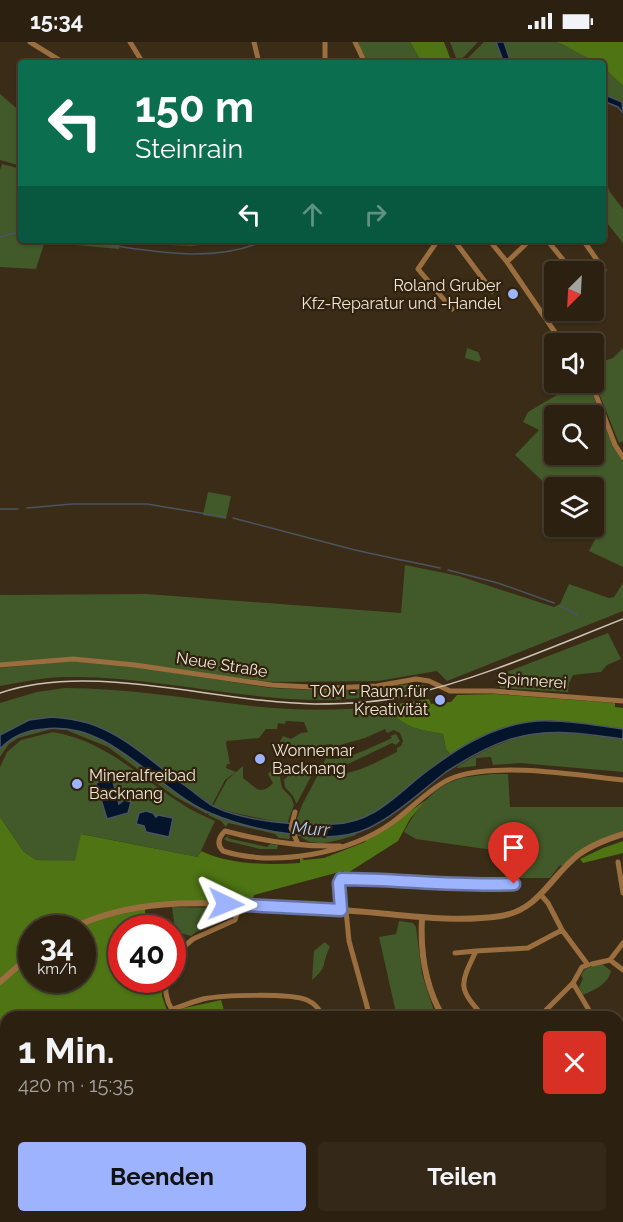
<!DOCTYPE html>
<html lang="de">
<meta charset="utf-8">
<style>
:root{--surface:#2c2110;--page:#342919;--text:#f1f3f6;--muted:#a6a39f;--line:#483e30;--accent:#9eb3fd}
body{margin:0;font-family:Raleway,sans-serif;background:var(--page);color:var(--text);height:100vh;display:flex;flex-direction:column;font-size:22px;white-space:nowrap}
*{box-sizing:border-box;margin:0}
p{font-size:20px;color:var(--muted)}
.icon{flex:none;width:33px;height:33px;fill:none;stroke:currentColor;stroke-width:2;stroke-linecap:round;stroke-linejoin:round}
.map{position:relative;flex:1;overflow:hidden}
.sheet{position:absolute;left:0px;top:969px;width:624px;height:212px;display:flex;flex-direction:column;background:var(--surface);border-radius:18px 18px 0 0;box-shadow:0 2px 4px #0004,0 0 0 2px var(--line)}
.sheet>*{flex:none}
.hud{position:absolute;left:18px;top:18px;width:588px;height:183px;border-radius:6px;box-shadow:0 2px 4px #0004,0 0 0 2px var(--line);background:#0b6e4f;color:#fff;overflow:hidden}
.needle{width:39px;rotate:204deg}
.fabs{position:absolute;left:544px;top:219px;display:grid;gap:12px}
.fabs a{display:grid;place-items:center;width:60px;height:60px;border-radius:6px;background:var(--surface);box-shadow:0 2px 4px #0004,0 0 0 2px var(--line);font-size:30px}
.speed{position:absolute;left:18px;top:873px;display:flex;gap:12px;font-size:30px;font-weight:700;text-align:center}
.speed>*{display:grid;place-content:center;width:78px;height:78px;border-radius:50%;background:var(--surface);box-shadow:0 2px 4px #0004,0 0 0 2px var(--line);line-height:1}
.speed small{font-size:15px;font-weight:400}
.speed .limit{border:9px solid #d22;background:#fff;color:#111}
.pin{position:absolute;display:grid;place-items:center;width:51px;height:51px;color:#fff;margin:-62px -26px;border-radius:50% 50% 50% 0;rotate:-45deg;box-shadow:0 0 6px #0007}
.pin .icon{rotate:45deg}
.me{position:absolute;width:66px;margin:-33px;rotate:92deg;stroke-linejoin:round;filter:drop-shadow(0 0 4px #0008)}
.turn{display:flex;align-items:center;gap:21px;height:126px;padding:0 18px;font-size:27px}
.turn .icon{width:78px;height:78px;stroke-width:2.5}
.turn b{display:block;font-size:42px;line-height:51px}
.lanes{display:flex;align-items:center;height:57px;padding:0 18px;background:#0003;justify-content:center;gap:30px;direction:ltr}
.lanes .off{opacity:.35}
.round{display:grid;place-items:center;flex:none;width:63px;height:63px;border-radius:6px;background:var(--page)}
.headline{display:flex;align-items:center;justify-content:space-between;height:102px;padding:0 18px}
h1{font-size:36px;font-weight:700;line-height:45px}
.button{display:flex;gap:12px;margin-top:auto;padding:12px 18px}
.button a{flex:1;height:69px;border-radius:6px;background:var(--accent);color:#111;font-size:24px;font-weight:700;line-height:69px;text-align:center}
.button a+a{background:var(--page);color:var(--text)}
.status{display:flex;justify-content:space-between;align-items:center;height:42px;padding:0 30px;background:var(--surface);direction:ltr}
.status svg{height:16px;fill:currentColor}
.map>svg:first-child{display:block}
</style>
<div class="status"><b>15:34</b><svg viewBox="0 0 49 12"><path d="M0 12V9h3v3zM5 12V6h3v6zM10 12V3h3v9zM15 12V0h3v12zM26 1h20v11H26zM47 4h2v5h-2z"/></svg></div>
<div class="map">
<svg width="623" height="1180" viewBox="0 0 623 1180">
<rect width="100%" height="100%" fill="#3a2c16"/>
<path fill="#425929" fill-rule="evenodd" d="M356,0h54l12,21h-55z
M450,0h28l-20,21z
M484,0h12l8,21h-41z
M504,0h52l37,17 5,4h-87z
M603,25l20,19v18l-20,-9z
M0,52l21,18v54l-21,-6z
M2,122l19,5v71h100l-2,9 -76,-7 1,2 -8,25 -36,-2v-97z
M603,134l7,16 13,17v34l-20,-25z
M167,198h67l-42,6 -24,-1z
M467,306l11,4 3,7 -2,3 -14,-4z
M623,306v93l-4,2 -25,-62v-17l19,-6z
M577,341h11l25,64 10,14v106l-34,-16 14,-27 -9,-5v-31h-39v5l-40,-38 24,-25 -16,-8 5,-10zM555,374h39v38h-39z
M208,450l23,4 -5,23 -23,-4z
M405,523l54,11 95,31 6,-3 9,-20 40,14 5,-1 9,-14v28l-176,70 -10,-10 -59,10 -105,1 -200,-25 -73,6v-68l147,-1 254,19z
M608,591l13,26 -14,6 -6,7 -28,3 -4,8 -1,9 -68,-4 -4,-12z
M72,619l65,6 134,21 60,3 39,-2 47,-6 12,4c-35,6 -70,13 -105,13 -86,0 -171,-24 -256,-23 -23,0 -46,5 -68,9v-18z
M65,646c60,0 119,10 179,17 47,6 95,6 142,1 18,22 30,23 57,28l3,15 5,6c-31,18 -54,49 -86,64 -21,9 -48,6 -70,5l7,-19 18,-34h5l-2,4c28,2 49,-11 74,-23v-4l4,-2 2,-5 -3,-8 -6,-3 -7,3 -2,-4 -20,9 -32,9 -1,-3 -19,3v5l-11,1 1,-3c-9,-5 -14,1 -24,-7l4,-7 8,3 10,-6 7,-1 -4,-10 -18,-1 -1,3 -7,-1 -1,6h-11l-7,9 -32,3 -1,2 4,21h-3l-1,4 10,4 -11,8 -13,25 -79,-58 -44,-23 -37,-7 -23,3 -29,15v-32l37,-11z
M58,685c59,6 100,57 150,85l-1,2 -33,-18 -66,-49 -42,-17 -14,-1 -34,9 -9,6 -9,13v-8c16,-17 35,-20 58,-22z
M548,689l75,8v33l-103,-9 -27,2 -2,-8 -15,1v8l-19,2 1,-2c28,-18 57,-31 90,-35z
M53,690c53,9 85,44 129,72 10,7 22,12 33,17l-17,36 -116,-23 -6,28 -40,-2 -13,-9 -23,-34v-50l7,-15 14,-12z
M396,692l4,7 -4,4 -4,-2 -44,21 -21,1v3l-4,-3 3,-7c17,5 50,-13 66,-20l-2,-2z
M243,724v12c11,7 16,20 30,5l-5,-9 4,-4 6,-2 4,20 9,9 3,8 -7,19 -52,-11 -22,-7 14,-26z
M315,727l-18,34h-1l-3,-7 -8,-9 -1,-7 4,-4c14,0 16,-6 27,-7z
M491,732h17l2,33h113v24c-24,8 -42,17 -61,35l-2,-1 -10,13h-44l-1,-23 -5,-4 -84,-12 -12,-7c10,-19 27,-43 49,-51 12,-5 25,-5 38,-7z
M209,771l26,8 54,12 1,4 -1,2 -10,-1 -4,-4 -47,-11 -2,4 -5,-6 -13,-6z
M356,790v3c-17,5 -43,15 -57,0h42z
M229,793l-1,3 3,1 36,8 3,-3 8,1 -1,4h-17l-33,-8 -3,-2z
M172,865l55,1 4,4 -1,6c-14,7 -28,8 -39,18l-11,-3 -5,-4z
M399,879l14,2 3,4 6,47 14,43h-39l-18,-80 17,-3z
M325,900l5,5c-9,16 -1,19 -18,33l2,-29z
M601,921l10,8c-3,13 -15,18 -28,24l-4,-8 4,-8 -2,-4 4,-6z"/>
<path fill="#4e7413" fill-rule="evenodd" d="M410,0h34l8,21h-30z
M556,0h67v44l-20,-19v-4c-9,0 -35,-17 -47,-21z
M495,652l120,9v4l8,1v21l-75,-9 -59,13 -38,22 -5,-6 -3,-15c-27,-5 -39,-6 -57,-28l43,-7 2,5 20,-2 6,-7z
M426,758l-16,19 -12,22 -52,33 -3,-3 -89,24 -1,4 -108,5v8l6,16h-29v52h41l-1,16 6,17 -68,4h-94v199l84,1 3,5h-93v-405l23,34 13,9 39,1 6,-27 117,23 3,-6c30,14 66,14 99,12v-5h2l2,2 20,-2 41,-16 1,-2 18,-10zM32,886h50v52h-50z
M623,799v12l-40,10 -3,-4 23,-11z
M221,958l5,17h-44l-3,-4 1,-4z"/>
<path fill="#04152b" stroke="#4b5460" stroke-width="1.5" d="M496,0h8l7,21h-7z
M603,52l19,8 1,11 -5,-6 -15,-6z
M52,675c12,1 25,3 36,6 36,11 65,40 96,62 9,6 19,15 29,21 33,16 85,20 121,18 45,-2 66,-35 100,-58 33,-25 74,-47 117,-45 24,0 48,5 72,8v10c-39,-5 -74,-12 -112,0 -22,7 -45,20 -65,33 -25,19 -48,42 -77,56 -21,10 -49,10 -71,7 -29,-3 -62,-11 -88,-22 -57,-25 -97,-92 -166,-84 -18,1 -32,7 -44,20v-14l29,-15z
M112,736l7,26 5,-4 7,2 -3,11 -21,6 -11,-36z
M146,769l7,2 3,4 2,-2 15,3 -4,19 -23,-5 -2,-6 -8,-2 3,-11z"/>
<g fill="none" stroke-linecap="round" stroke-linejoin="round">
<path stroke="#4b5460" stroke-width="1.5" d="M0,195l13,-4 8,1
M67,198c19,3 38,4 56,7 47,7 98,14 143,-7
M27,466l45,-4h75l78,13
M0,467h18
M233,476l122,32 46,10
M402,518l38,8
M448,528l50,13 56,20
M560,564l18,9"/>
<path stroke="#9a6e3f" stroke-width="5" d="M30,0l34,21
M130,0l13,21
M254,0l5,21
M355,0l10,21
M325,21v-21
M438,198l-20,29 34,40
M454,198l38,51
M489,198l18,22 56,82
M547,198l26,32
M583,198l21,30 -2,6 -8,5
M507,220l23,-22
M542,271l13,-8
M591,340l24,63 8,12
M0,623l73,-6 62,6 137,20 58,3 47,-2 39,-7 13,2 21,10h43l130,10
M295,770l-4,16 7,16
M340,804c-39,1 -78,-5 -115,-15 -6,6 -9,13 -2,20 52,16 126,3 170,-29 18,-13 41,-38 62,-45 45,-15 121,-2 168,3
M618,820l5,31
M341,868l-2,-27 2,-4h31l50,4 92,1
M346,868l3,31 21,76
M623,901l-13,17 13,10
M455,911l21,-2
M172,917l7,-8 14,-12 42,-19 5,-16
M592,922l18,-4
M166,938c-2,14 2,26 11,37
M573,941l20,34
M171,968c11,-4 21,-8 32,-11 19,-4 87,-6 104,1 7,3 13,10 16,17
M484,975c-26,-29 -25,-31 -8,-66l52,-3 34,-18 -14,-27 -7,-8
M539,975l34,-34 9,-16 6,-2 -26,-35
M618,1165l5,-3
M136,1174l3,6
M198,1174l3,6
M258,1174l2,6
M294,1174l2,6
M358,1174l4,6
M538,1174v6
M305,1180l2,-6
M383,1180l1,-6
M409,1180v-6
M600,1180l6,-6"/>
<path stroke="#9a6e3f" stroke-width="6" d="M422,876c-2,36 3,68 21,99
M72,886c60,-29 123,-26 188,-23 39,2 79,4 118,8 41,4 82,9 123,3 38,-6 50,-40 77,-61 13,-10 29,-16 45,-21
M0,940l32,-28
M618,1036l5,-2"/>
<path stroke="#cec4b6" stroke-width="1.5" d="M0,651c92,-32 218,10 315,11 30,0 61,-1 90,-8 75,-17 147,-49 218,-77"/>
</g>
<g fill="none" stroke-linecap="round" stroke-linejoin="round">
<defs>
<path id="route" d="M226,862l115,6 -2,-27 2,-4c58,0 115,8 173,5"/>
</defs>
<use href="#route" stroke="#6774a4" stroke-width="15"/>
<use href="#route" stroke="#9eb3fd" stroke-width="10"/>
</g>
<g fill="#9eb3fd" stroke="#30220c" stroke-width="2">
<circle cx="513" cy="252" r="6"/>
<circle cx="440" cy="658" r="6"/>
<circle cx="260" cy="717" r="6"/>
<circle cx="77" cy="742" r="6"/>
</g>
<g text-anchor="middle" stroke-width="4.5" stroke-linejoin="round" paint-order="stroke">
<g font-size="16" fill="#f0e7da" stroke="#30220c" text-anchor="end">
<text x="501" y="249">Roland Gruber<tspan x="501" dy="18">Kfz-Reparatur und -Handel</tspan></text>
<text x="428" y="655">TOM - Raum für<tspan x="428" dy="18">Kreativität</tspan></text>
<text x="272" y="714" text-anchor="start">Wonnemar<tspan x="272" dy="18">Backnang</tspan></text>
<text x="89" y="739" text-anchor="start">Mineralfreibad<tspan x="89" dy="18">Backnang</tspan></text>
</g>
<g font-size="16" fill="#f0e7da" stroke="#30220c">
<text transform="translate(222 622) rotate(9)" y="6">Neue Straße</text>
<text transform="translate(532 638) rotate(4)" y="6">Spinnerei</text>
</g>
<g font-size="18" font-style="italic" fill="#aeccf3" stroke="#30220c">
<text transform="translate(311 787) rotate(3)" y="6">Murr</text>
</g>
</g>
</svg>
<div class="fabs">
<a><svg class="needle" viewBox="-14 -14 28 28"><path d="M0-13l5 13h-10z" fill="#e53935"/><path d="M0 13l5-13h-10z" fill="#a6a39f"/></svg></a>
<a><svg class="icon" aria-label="sound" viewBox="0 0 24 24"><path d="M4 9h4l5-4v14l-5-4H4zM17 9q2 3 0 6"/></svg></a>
<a><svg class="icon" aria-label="search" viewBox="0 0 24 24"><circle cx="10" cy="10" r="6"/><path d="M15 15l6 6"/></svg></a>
<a><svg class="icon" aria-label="layers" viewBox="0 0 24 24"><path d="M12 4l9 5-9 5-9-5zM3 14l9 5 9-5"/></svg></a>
</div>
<div class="speed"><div>34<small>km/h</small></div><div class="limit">40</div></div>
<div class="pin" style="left:514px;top:842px;background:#d93025"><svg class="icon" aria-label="arrive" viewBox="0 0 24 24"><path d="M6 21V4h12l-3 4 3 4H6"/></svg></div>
<svg class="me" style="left:226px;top:862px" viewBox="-20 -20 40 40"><path d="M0-17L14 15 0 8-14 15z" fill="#9eb3fd" stroke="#fff" stroke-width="4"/></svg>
<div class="hud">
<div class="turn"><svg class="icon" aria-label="left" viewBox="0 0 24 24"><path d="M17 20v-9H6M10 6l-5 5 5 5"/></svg><div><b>150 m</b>Steinrain</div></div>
<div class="lanes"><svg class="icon" aria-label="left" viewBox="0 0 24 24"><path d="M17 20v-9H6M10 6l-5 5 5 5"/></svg><svg class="icon off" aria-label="ahead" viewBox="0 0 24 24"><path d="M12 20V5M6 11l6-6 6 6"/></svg><svg class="icon off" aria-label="right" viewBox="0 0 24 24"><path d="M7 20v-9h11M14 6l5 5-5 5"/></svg></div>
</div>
<section class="sheet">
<div class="headline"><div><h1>1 Min.</h1><p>420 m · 15:35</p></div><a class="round" style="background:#d93025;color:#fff"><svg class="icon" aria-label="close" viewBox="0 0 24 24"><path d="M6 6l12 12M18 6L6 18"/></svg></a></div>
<div class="button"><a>Beenden</a><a>Teilen</a></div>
</section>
</div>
